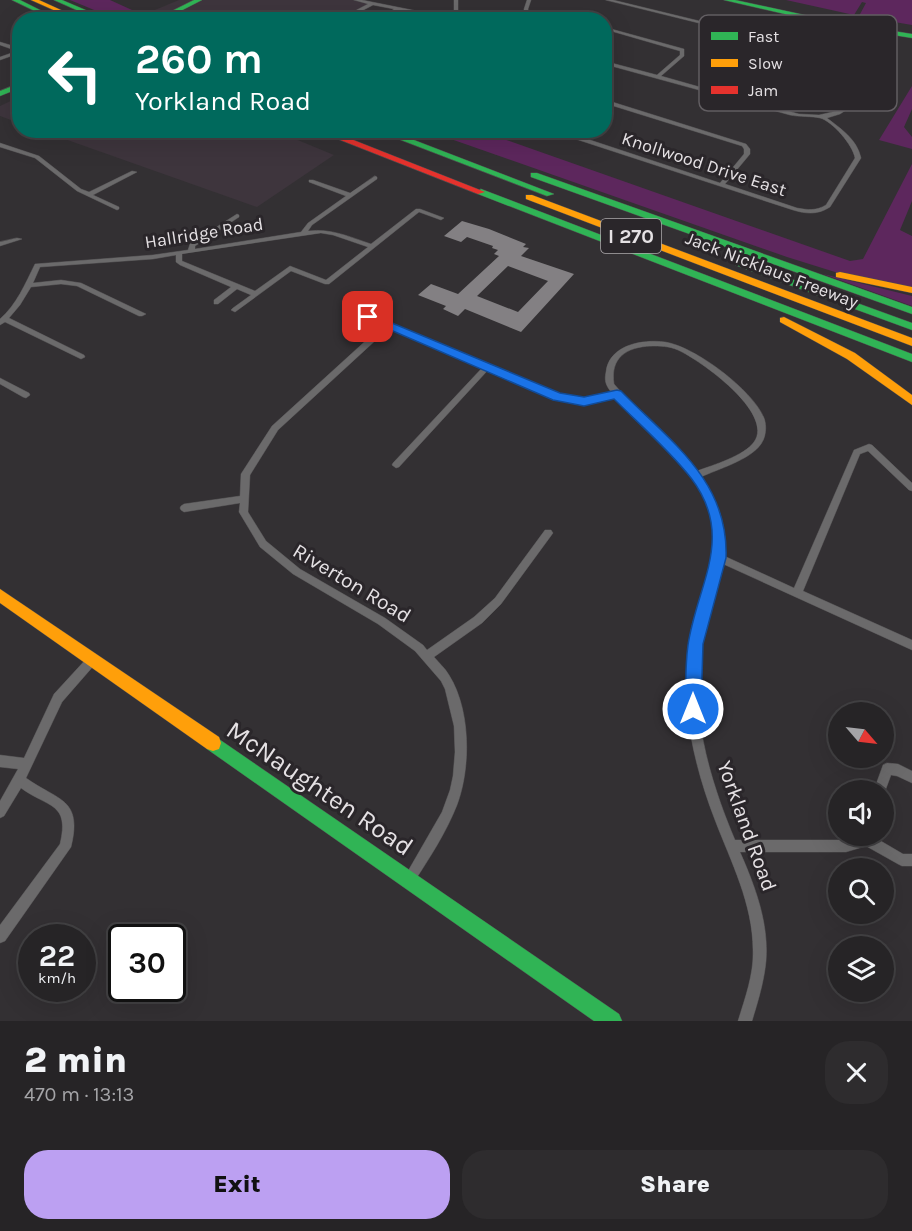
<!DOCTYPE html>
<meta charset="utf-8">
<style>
:root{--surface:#262426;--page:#2e2c2e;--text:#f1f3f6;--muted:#a4a4a7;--line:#424143;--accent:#bca0f2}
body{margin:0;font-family:Karla,sans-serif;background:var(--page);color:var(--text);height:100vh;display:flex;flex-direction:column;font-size:22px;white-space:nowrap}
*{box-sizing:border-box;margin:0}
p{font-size:20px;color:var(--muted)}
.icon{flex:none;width:33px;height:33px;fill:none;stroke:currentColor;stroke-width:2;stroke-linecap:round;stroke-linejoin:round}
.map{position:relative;height:1021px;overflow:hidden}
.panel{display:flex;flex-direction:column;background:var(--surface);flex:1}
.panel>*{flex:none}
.top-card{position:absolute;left:12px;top:12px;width:600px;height:126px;border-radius:24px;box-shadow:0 6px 24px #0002,0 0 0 2px var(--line);background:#00695c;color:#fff;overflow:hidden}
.needle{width:39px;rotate:118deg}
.fabs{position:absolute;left:828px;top:702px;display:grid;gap:12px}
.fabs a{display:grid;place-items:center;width:66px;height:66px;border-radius:50%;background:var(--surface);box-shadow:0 6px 24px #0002,0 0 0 2px var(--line);font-size:30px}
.speed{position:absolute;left:18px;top:924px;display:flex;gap:12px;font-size:30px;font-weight:700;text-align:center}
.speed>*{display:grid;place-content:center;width:78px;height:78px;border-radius:50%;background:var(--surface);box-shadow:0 6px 24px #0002,0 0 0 2px var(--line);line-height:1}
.speed small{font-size:15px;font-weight:400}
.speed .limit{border:3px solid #111;border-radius:9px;background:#fff;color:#111}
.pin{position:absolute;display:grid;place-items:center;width:51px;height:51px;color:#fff;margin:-26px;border-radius:12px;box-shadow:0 3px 9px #0006}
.me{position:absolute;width:66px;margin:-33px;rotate:0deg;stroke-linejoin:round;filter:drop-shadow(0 0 4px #0008)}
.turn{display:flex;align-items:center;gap:21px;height:126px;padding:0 24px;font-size:27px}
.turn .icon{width:78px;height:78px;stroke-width:2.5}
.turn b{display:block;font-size:42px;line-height:51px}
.round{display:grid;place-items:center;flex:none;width:63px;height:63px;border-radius:24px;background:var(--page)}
.headline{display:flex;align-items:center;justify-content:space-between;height:102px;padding:0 24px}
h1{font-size:36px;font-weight:800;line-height:45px}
.primary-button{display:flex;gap:12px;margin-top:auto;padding:12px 24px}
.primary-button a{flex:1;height:69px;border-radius:24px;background:var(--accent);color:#111;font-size:24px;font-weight:800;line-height:69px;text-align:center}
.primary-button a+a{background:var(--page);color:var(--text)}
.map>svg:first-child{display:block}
</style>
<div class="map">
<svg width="912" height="1021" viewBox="0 0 912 1021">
<rect width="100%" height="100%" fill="#333033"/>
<path fill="#3e353d" d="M179,0h177l13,4 -30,16h-180l-14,-6z
M19,97v26l-19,-7v-10z
M42,131h234l58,24 -77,52z"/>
<path fill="#5d275d" d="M70,0h40l33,15 -4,4h-23z
M786,0h126v25l-53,-9 7,-13 -4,-1 -8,13z
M912,86v23l-8,18 8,10v12l-33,-9z
M428,131h53l369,130 13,-2 49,-95v37l-12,29 12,6v55l-61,-14 -64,-20z
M823,274l89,22v10z"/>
<path fill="#838083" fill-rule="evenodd" d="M462,221l27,8 37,15 -3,3 6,1 -8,8 53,18 -53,58 -56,-23 -7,7 -15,-7 3,-3 -28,-11 13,-11 27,10 41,-38 -5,-2 4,-4 -6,-2 1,-2 -26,-9 -6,5 -17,-6zM508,266l40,15 -30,31 -41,-16z"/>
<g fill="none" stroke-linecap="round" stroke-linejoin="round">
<defs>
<path id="street" d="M354,0h8l70,14h22v-14h4v14h66v-5l3,-9h4l-3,9 1,5h11l32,6c-15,0 -29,-4 -43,-4v4h-4v-4h-67v4h-4v-4h-22l-33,-6 -16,10h-6l17,-11 -21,-4 -23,12 -1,3h-4l2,-5 21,-11z
M606,0h7l148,36 19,7 1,10 -41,45 59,16 20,1 18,-4 5,-3 40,-56 6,-19 4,-1 -6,20 -40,58 -6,4 -13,4c14,11 30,21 34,40l-31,49c-12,8 -24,7 -37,3l-242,-79 9,-1 160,53 24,-29v-5l-2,-3 -138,-43v-3h2l140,44 4,5v5l-25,30 72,24c11,2 19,3 29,-3l29,-47c-2,-13 -23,-37 -35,-40 -8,-2 -21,-1 -30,-3l-186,-51v-3l53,14 23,-20v-4l-76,-22v-2l80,22v7l-23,20 74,21 42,-45 -1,-7 -17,-7z
M0,42l20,6v5l-20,7v-3l17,-6 -17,-6z
M0,143l39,13 42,33 8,3 43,-21 5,1 -44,23 26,12v2l-2,1 -40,-19 -42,-33 -35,-11z
M375,176l2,1v2l-65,46 -4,6c23,-3 42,6 63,13l45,-35h4l24,9 -3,2 -22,-8 -90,72h-4l-34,-13 -56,41 -4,-2 2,-2 18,-13 -14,-6 -19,15h-4v-4l17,-13 -51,-22 -4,-3v-7l-23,4 -113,8 -7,16 28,-3 20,3 65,31 -4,2h-3l-62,-30 -16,-2 -30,3 -11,18 -11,13 75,37 1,2 -4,2 -76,-37 -5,3v-6c17,-15 25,-35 35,-55l118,-9 35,-5 2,-6 47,-30 2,1v2l-44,29v3l106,-17 7,-9 38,-27 -37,-14v-2h4l37,13zM321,233l12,2 35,12 -42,33 -36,-14 -35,25 -73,-30v-7z
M17,238l5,1 -22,7v-4z
M347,306h4l208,89 25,4 28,-6c-6,-7 -8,-12 -6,-21 3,-27 36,-33 59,-30 29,4 88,48 99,76 3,8 2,19 -3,26 -11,16 -43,25 -60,33 16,23 25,50 21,78l72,33 60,-138 15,-6 3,1 40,38v8l-3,-1 -41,-39 -8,3 -57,137 109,49v10l-191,-87c-6,26 -15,50 -20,76 -12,69 7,137 34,201h111l15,-4h13v1l29,17h9v12h-10l-4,-2 -32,-18 -20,6h-106c15,34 29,71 26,109 -2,21 -8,40 -14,60h-14c7,-23 16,-47 15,-71 0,-46 -22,-88 -38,-130 -14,-36 -24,-73 -28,-111 -2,-28 0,-58 7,-86 10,-41 28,-72 14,-115 -14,-47 -62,-75 -92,-111l-32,8 -27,-5 -69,-30 -89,97 -3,1 -4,-3 1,-2 89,-95 -93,-40 -111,102 -28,45 -2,37 18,29 34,28 85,49 38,27 4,5 47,-33 21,-19 50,-68h6l2,3 -52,71 -19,19 -48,34c5,6 11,11 15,18 22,35 22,93 8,130 -11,28 -27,52 -43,77l-4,2 -4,-2 -2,-4 38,-66 8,-22 3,-14 2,-24 -1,-26 -9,-37 -4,-8 -26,-30 -37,-27 -85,-50 -33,-27 -21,-35 1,-9 -56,9 -3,-2 -1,-2 1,-2 3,-2 56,-8 1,-22 31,-48 111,-101 -36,-15zM651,346c9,0 18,0 27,4 22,10 97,63 76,92 -10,14 -41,23 -57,29 -25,-31 -57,-56 -83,-87 -4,-26 12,-37 37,-38z
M0,378l29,15 1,2 -4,3 -3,-1 -23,-13z
M92,655l4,2 1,3 -1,3 -34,39 -36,76c32,23 57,20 45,69l-66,94 -5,2v-18l60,-81c10,-42 -12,-36 -39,-56l-17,28 -4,2v-17l18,-32 -18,-2v-12l24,3 30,-64 34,-37z
M887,763l11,1 14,7v12l-15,-7 -6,-1 -7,19v-4h-10l9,-25z"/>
<path id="fast" d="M12,0h8l26,13 -5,1z
M54,0h8l47,20h-10z
M194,0h8l-39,20h-9z
M724,0h11l102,22 75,12v4l-75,-12z
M20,83v5l-20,8v-5z
M375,130h13l166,64 -7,2z
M531,173h6l375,134v7l-381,-137z
M481,189l431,165v8l-434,-168 -1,-2z
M739,260l173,63v7l-177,-65 -1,-2z
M213,735l406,279 3,7h-28l-387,-272 -2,-6 2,-6z"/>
<path id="slow" d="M31,0h8l33,15 -5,1z
M526,195h6l380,143v8l-386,-147z
M840,272l72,15v6l-76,-16v-4z
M784,317l71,36 57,42v10l-65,-46 -67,-37v-4z
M0,589l219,148 2,6 -2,6 -6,2 -6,-2 -207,-146z"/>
<path id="jam" d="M315,130h13l157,62 -7,2z"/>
</defs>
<use href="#street" stroke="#4f4d4f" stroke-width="1"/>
<use href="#fast" stroke="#4f4d4f" stroke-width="1"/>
<use href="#slow" stroke="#4f4d4f" stroke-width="1"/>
<use href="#jam" stroke="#4f4d4f" stroke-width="1"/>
<use href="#street" fill="#6b6a6b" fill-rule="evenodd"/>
<use href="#fast" fill="#30b455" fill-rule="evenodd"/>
<use href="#slow" fill="#ff9f0a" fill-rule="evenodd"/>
<use href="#jam" fill="#e5322d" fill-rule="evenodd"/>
</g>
<path fill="#1a73e8" stroke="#114b97" stroke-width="1.5" d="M368,313l192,80 24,4 33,-7 4,1c50,51 108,90 105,167l-23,86 -2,65 -2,6 -6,2 -6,-2 -2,-6c1,-21 0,-43 3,-64 9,-61 48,-108 3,-167 -22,-28 -52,-54 -77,-79l-30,7 -31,-6 -188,-81 -2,-2z"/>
<g text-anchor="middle" stroke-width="6" stroke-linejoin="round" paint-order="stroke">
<g font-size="18" fill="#e5e1e4" stroke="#2a262a">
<text transform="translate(704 164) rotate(18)" y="6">Knollwood Drive East</text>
<text transform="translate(204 233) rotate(-9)" y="6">Hallridge Road</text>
<text transform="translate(772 270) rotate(21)" y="6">Jack Nicklaus Freeway</text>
</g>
<rect fill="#2a262a" stroke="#ada9ac" stroke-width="1.5" x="601" y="219" width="60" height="34" rx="4.5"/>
<g font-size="20" font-weight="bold" fill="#e5e1e4">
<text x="631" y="243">I 270</text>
</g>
<g font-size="21" fill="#e5e1e4" stroke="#2a262a">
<text transform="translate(352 583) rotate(31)" y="7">Riverton Road</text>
<text transform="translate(747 826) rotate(70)" y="7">Yorkland Road</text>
</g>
<g font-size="26" fill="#e5e1e4" stroke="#2a262a">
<text transform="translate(320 788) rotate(34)" y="9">McNaughten Road</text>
</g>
</g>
<rect x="699" y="15" width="198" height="96" rx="9" fill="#2a262a" stroke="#625e62" stroke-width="1.5"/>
<rect x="711" y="32" width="27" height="8" fill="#30b455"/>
<rect x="711" y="59" width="27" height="8" fill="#ff9f0a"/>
<rect x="711" y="86" width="27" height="8" fill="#e5322d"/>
<g font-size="16" fill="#e5e1e4">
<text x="748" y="42">Fast</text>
<text x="748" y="69">Slow</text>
<text x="748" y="96">Jam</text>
</g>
</svg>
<div class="fabs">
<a><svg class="needle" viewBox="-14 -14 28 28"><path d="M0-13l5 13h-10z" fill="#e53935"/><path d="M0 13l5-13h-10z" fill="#a4a4a7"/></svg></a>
<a><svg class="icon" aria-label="sound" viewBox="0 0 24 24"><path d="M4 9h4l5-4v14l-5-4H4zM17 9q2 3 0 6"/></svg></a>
<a><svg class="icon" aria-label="search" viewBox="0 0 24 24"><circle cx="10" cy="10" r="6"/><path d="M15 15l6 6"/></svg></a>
<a><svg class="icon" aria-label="layers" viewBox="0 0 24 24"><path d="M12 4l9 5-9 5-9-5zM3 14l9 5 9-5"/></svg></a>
</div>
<div class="speed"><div>22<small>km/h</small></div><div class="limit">30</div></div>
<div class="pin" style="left:368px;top:317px;background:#d93025"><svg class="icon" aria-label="arrive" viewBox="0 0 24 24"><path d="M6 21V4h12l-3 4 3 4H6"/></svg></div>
<svg class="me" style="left:693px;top:709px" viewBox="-20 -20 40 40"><circle r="17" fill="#1a73e8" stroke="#fff" stroke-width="3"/><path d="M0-11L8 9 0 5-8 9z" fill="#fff"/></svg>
<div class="top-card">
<div class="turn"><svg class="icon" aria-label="left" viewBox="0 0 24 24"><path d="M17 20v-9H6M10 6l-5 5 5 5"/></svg><div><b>260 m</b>Yorkland Road</div></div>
</div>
</div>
<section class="panel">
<div class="headline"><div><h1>2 min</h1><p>470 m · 13:13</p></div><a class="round"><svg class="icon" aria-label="close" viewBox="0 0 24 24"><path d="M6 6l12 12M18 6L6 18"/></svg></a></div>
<div class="primary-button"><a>Exit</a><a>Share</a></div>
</section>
